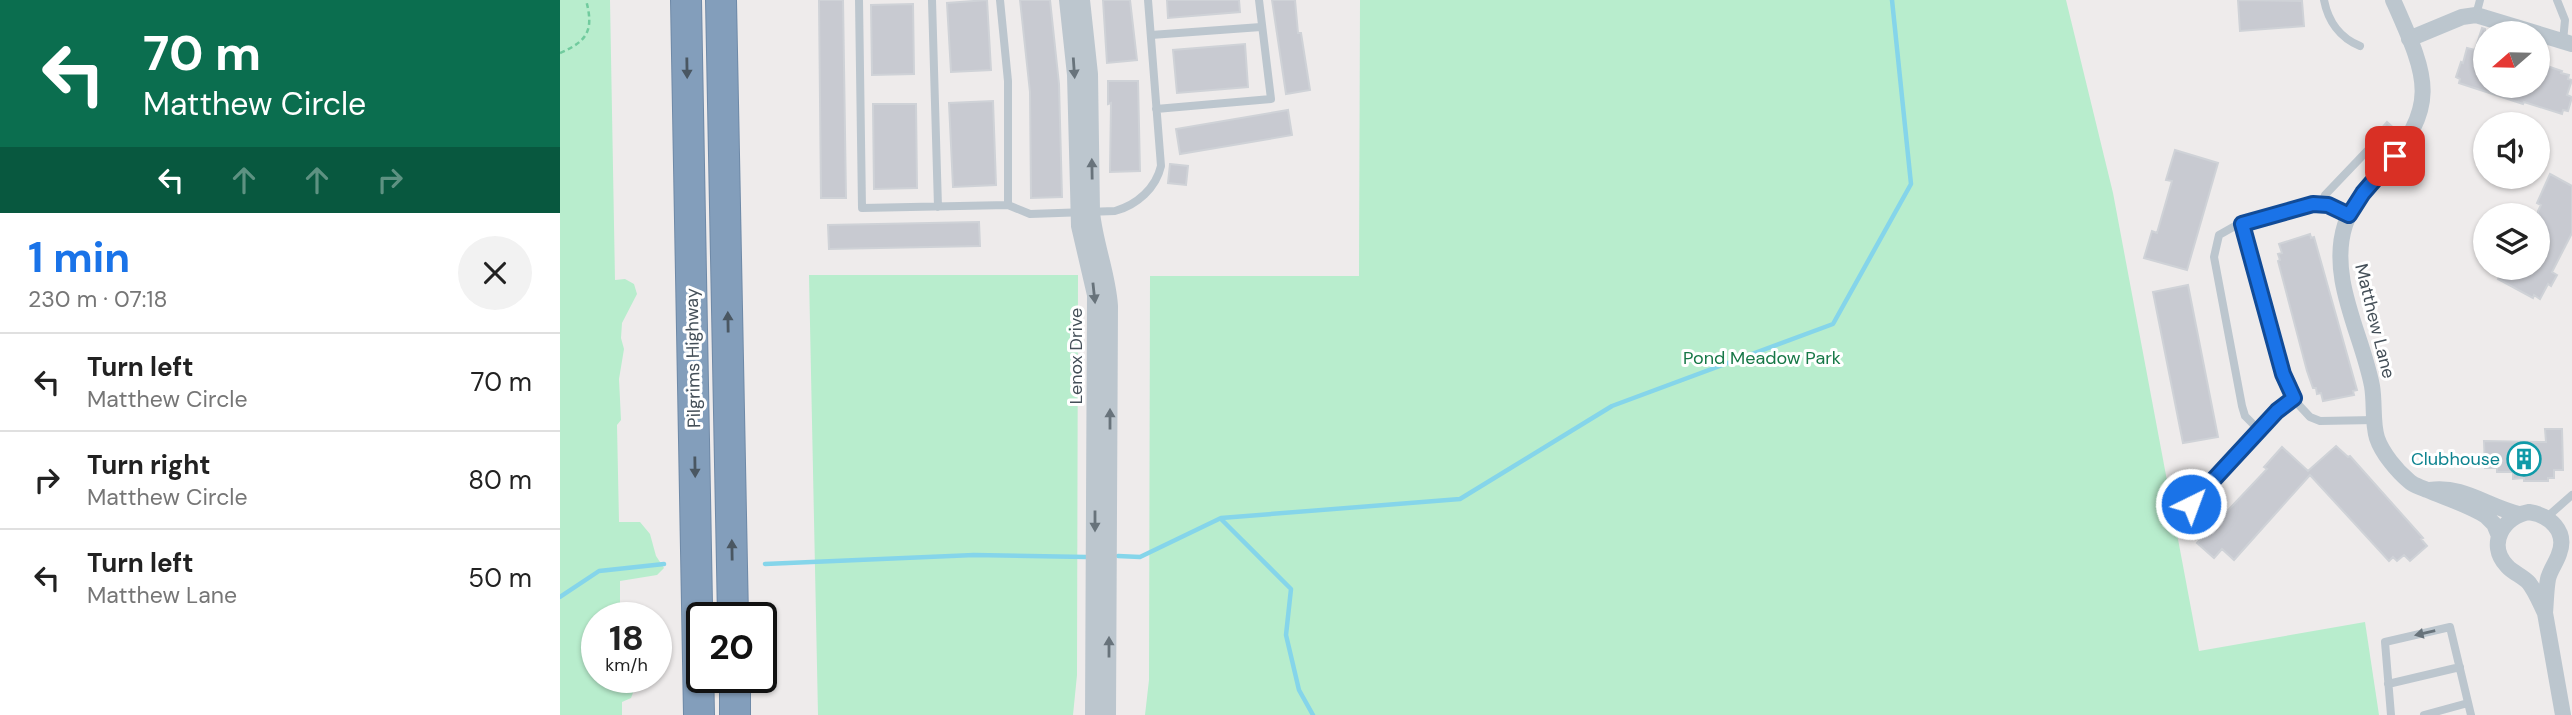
<!DOCTYPE html>
<meta charset="utf-8">
<style>
:root{--surface:#fff;--page:#f2f2f2;--text:#222;--muted:#767676;--line:#e0e0e0;--accent:#1a73e8}
body{margin:0;font-family:"DM Sans",sans-serif;background:var(--page);color:var(--text);height:100vh;display:flex;flex-direction:column;font-size:26px;white-space:nowrap}
*{box-sizing:border-box;margin:0}
p{font-size:23px;color:var(--muted)}
.icon{flex:none;width:38px;height:38px;fill:none;stroke:currentColor;stroke-width:2;stroke-linecap:round;stroke-linejoin:round}
.map{position:relative;flex:1;overflow:hidden}
.panel{display:flex;flex-direction:column;background:var(--surface);width:560px}
.panel>*{flex:none}
.top-card{background:#0b6e4f;color:#fff;overflow:hidden}
.needle{width:46px;rotate:250deg}
.buttons{position:absolute;left:1913px;top:21px;display:grid;gap:14px}
.buttons a{display:grid;place-items:center;width:77px;height:77px;border-radius:50%;background:var(--surface);box-shadow:0 2px 5px #0004;font-size:35px}
.speed{position:absolute;left:21px;top:602px;display:flex;gap:14px;font-size:35px;font-weight:700;text-align:center}
.speed>*{display:grid;place-content:center;width:91px;height:91px;border-radius:50%;background:var(--surface);box-shadow:0 2px 5px #0004;line-height:1}
.speed small{font-size:18px;font-weight:400}
.speed .limit{border:4px solid #111;border-radius:10px;background:#fff;color:#111}
.pin{position:absolute;display:grid;place-items:center;width:60px;height:60px;color:#fff;margin:-30px;border-radius:14px;box-shadow:0 4px 10px #0006}
.me{position:absolute;width:77px;margin:-38px;rotate:42deg;stroke-linejoin:round;filter:drop-shadow(0 0 5px #0008)}
.turn{display:flex;align-items:center;gap:24px;height:147px;padding:0 28px;font-size:32px}
.turn .icon{width:91px;height:91px;stroke-width:2.5}
.turn b{display:block;font-size:49px;line-height:60px}
.lanes{display:flex;align-items:center;height:66px;padding:0 28px;background:#0003;justify-content:center;gap:35px;direction:ltr}
.lanes .off{opacity:.35}
.round{display:grid;place-items:center;flex:none;width:74px;height:74px;border-radius:37px;background:var(--page)}
.headline{display:flex;align-items:center;justify-content:space-between;height:119px;padding:0 28px}
h1{font-size:42px;font-weight:700;line-height:52px;color:var(--accent)}
ul{padding:0;list-style:none}
li{display:flex;align-items:center;gap:21px;height:98px;padding:0 28px;border-top:2px solid var(--line)}
li div{flex:1}
li b{display:block;font-size:26px}
li em{font-style:normal}
main{display:flex;flex:1;min-height:0}
.map>svg:first-child{display:block}
</style>
<main>
<section class="panel">
<div class="top-card">
<div class="turn"><svg class="icon" aria-label="left" viewBox="0 0 24 24"><path d="M17 20v-9H6M10 6l-5 5 5 5"/></svg><div><b>70 m</b>Matthew Circle</div></div>
<div class="lanes"><svg class="icon" aria-label="left" viewBox="0 0 24 24"><path d="M17 20v-9H6M10 6l-5 5 5 5"/></svg><svg class="icon off" aria-label="ahead" viewBox="0 0 24 24"><path d="M12 20V5M6 11l6-6 6 6"/></svg><svg class="icon off" aria-label="ahead" viewBox="0 0 24 24"><path d="M12 20V5M6 11l6-6 6 6"/></svg><svg class="icon off" aria-label="right" viewBox="0 0 24 24"><path d="M7 20v-9h11M14 6l5 5-5 5"/></svg></div>
</div>
<div class="headline"><div><h1>1 min</h1><p>230 m · 07:18</p></div><a class="round"><svg class="icon" aria-label="close" viewBox="0 0 24 24"><path d="M6 6l12 12M18 6L6 18"/></svg></a></div>
<ul>
<li><svg class="icon" aria-label="left" viewBox="0 0 24 24"><path d="M17 20v-9H6M10 6l-5 5 5 5"/></svg><div><b>Turn left</b><p>Matthew Circle</p></div><em>70 m</em></li>
<li><svg class="icon" aria-label="right" viewBox="0 0 24 24"><path d="M7 20v-9h11M14 6l5 5-5 5"/></svg><div><b>Turn right</b><p>Matthew Circle</p></div><em>80 m</em></li>
<li><svg class="icon" aria-label="left" viewBox="0 0 24 24"><path d="M17 20v-9H6M10 6l-5 5 5 5"/></svg><div><b>Turn left</b><p>Matthew Lane</p></div><em>50 m</em></li>
</ul>
</section>
<div class="map">
<svg width="2012" height="715" viewBox="0 0 2012 715">
<rect width="100%" height="100%" fill="#eeebeb"/>
<path fill="#b8edcd" d="M0,0h50l5,280 10,-1 9,5 3,10 -15,29 -1,15 3,11 -5,30 2,41 -4,5 2,97h21l10,12 6,22 8,12 -7,7 -37,6v37h-23v59h32l5,13 -3,8 -9,4v13h-62z
M800,0h706l47,193 86,458 166,-29 14,93h-1234l4,-35 1,-404h209z
M249,275h269l-1,400 -4,40h-255z"/>
<g fill="none" stroke-linecap="round" stroke-linejoin="round">
<path stroke="#85d5ea" stroke-width="4.5" d="M661,519l70,70 -5,46 13,55 14,25
M558,556l22,1 81,-39 239,-19 152,-93 221,-82 78,-140 -19,-184
M205,564l209,-9 112,2
M0,597l39,-26 65,-7"/>
</g>
<path fill="#c8cad1" stroke="#cfd2d7" stroke-width="2" d="M259,0h24l3,198h-25z
M427,0l4,70 -40,2 -4,-69z
M460,0h30l9,84 3,113 -31,1 -1,-106z
M543,0h27l7,60 -30,3z
M607,0h72l1,12 -72,6z
M712,0h23l3,33h3l9,57 -24,4z
M1678,0l64,1 2,25 -64,5z
M353,4l1,70 -42,1 -1,-70z
M1922,28l3,1v57h53v-23l24,8 -1,2 8,2 -1,4 4,1 -5,15 5,2 -4,14 -5,-1 -1,4 -38,-12 -1,2 -64,-21 1,-4 -4,-2 5,-15 2,1 4,-15 8,2z
M685,44l3,43 -71,6 -4,-43z
M548,81h30l2,90 -30,1 1,-69 -3,1z
M433,101l3,84 -43,2 -4,-84z
M313,104h43l1,84 -43,1z
M728,110l4,25 -112,19 -4,-25z
M1827,122l9,8 -20,23 -9,-8z
M1615,150l43,13 -31,107 -43,-12 8,-27 5,2 15,-52 -6,-1z
M610,164l18,2 -2,19 -18,-2z
M1990,174l22,12v47l-20,39 5,3 -6,11 -3,-2 -8,15 -6,-4 -1,3 -35,-19 6,-11h34v-57l3,-6 -4,-2z
M419,222l1,24 -151,3 -1,-24z
M1750,234l1,4 3,-1 43,153 -4,1 1,4 -31,6 -2,-8 -4,1 -1,-6h-3l-6,-17 -29,-110 2,-1 -2,-6 4,-1 -3,-9z
M1628,285l30,152 -35,6 -30,-151z
M1985,429h17l1,41h-9v8h-6v3h-24v-3l-11,1v-7h-16v-4h-12l-1,-27 62,1z
M1776,446l12,11 2,-1 73,82 -2,1 6,7 -17,15 -6,-6 -7,6 -4,-4 -4,4 -79,-86 -76,85 -12,-11 -8,9 -17,-15 70,-74 -3,-2 18,-20 26,24z"/>
<g fill="none" stroke-linecap="round" stroke-linejoin="round">
<defs>
<path id="highway" d="M126,0l13,715
M161,0l12,618
M175,677v38"/>
</defs>
<use href="#highway" stroke="#6e89a7" stroke-width="32"/>
<path stroke="#71cb9e" stroke-width="2.5" stroke-dasharray="5 3.5" stroke-linecap="butt" d="M0,53c28,-12 34,-23 26,-53"/>
<path stroke="#bcc6ce" stroke-width="8" d="M299,0l3,208 146,-3 22,9 85,-3c22,-6 41,-23 46,-45l-13,-166
M372,0l6,207
M440,0l8,81v124
M1764,0c4,21 16,38 36,46
M1997,0l8,20 -2,21
M1916,15l4,-15
M591,35l110,-8
M596,109l115,-10 -12,-99
M1761,204l4,-9 42,-44
M1682,224l41,150 14,29 13,14 10,4 55,-1
M1699,430l-14,-14 -3,-10 -28,-149 5,-22 16,-9 78,-22 15,1 21,10
M1631,504l86,-93 17,-13
M1987,517l25,-22
M1828,684l72,-17
M1831,715l-6,-73 65,-15 21,88
M1864,715l44,-12"/>
<path stroke="#bcc6ce" stroke-width="16" d="M507,0l8,75 4,151 16,69 -2,420
M522,0l8,74 2,138c3,32 16,62 18,94l-2,409
M1833,0c35,79 48,104 -12,173 -14,16 -29,31 -36,52 -17,53 17,109 27,161 3,17 0,36 5,52 5,15 20,33 32,43 5,5 12,6 18,9 19,8 42,15 59,26l8,8 5,12
M1849,39l53,-22 14,-2 96,29
M1870,490c33,-5 58,17 89,24
M1969,512c20,3 39,19 30,42 -3,9 -9,16 -11,25 -2,11 -2,23 -3,34 -5,-10 -9,-21 -16,-30 -6,-7 -16,-10 -22,-17 -21,-22 -3,-50 22,-54z
M1985,613l18,102"/>
<use href="#highway" stroke="#839ebb" stroke-width="30"/>
</g>
<defs><path id="oneway-solid" d="M-6-.8H1V-3.2L6.5 0L1 3.2V.8H-6Z" transform="scale(1.75)"/></defs>
<g fill="#4a5762">
<use href="#oneway-solid" transform="translate(127 68) rotate(89)"/>
<use href="#oneway-solid" transform="translate(168 322) rotate(-91)"/>
<use href="#oneway-solid" transform="translate(135 467) rotate(89)"/>
<use href="#oneway-solid" transform="translate(172 550) rotate(-91)"/>
</g>
<g fill="#68737b">
<use href="#oneway-solid" transform="translate(514 68) rotate(86)"/>
<use href="#oneway-solid" transform="translate(532 169) rotate(-91)"/>
<use href="#oneway-solid" transform="translate(534 293) rotate(84)"/>
<use href="#oneway-solid" transform="translate(550 419) rotate(-90)"/>
<use href="#oneway-solid" transform="translate(535 521) rotate(90)"/>
<use href="#oneway-solid" transform="translate(1865 633) rotate(167)"/>
<use href="#oneway-solid" transform="translate(549 647) rotate(-90)"/>
</g>
<g fill="none" stroke-linecap="round" stroke-linejoin="round">
<defs>
<path id="route" d="M1631,504l86,-93 17,-13 -11,-24 -41,-150 71,-20 15,1 21,10 14,-22 32,-37"/>
</defs>
<use href="#route" stroke="#114b97" stroke-width="18"/>
<use href="#route" stroke="#1a73e8" stroke-width="12"/>
</g>
<defs>
<symbol id="building-ring" viewBox="-11 -11 22 22"><circle r="9.5" fill="#fff" stroke="#0f9aa8" stroke-width="1.5"/><path d="M-4-6H4V6H1V3H-1V6H-4ZM-2.5-4.3h1.7v1.8h-1.7ZM.8-4.3h1.7v1.8H.8ZM-2.5-1h1.7V.8h-1.7ZM.8-1h1.7V.8H.8Z" fill="#0f9aa8"/></symbol>
</defs>
<g fill-rule="evenodd">
<use href="#building-ring" x="1945" y="440" width="38" height="38"/>
</g>
<g text-anchor="middle" stroke-width="6" stroke-linejoin="round" paint-order="stroke">
<g font-size="18" fill="#444f58" stroke="#fff">
<text transform="translate(1815 321) rotate(76)" y="6">Matthew Lane</text>
<text transform="translate(516 356) rotate(-90)" y="6">Lenox Drive</text>
<text transform="translate(133 358) rotate(-91)" y="6">Pilgrims Highway</text>
</g>
<g font-size="18" fill="#177847" stroke="#fff">
<text x="1202" y="364">Pond Meadow Park</text>
</g>
<g font-size="18" fill="#0d838f" stroke="#fff" text-anchor="end">
<text x="1940" y="465">Clubhouse</text>
</g>
</g>
</svg>
<div class="buttons">
<a><svg class="needle" viewBox="-14 -14 28 28"><path d="M0-13l5 13h-10z" fill="#e53935"/><path d="M0 13l5-13h-10z" fill="#767676"/></svg></a>
<a><svg class="icon" aria-label="sound" viewBox="0 0 24 24"><path d="M4 9h4l5-4v14l-5-4H4zM17 9q2 3 0 6"/></svg></a>
<a><svg class="icon" aria-label="layers" viewBox="0 0 24 24"><path d="M12 4l9 5-9 5-9-5zM3 14l9 5 9-5"/></svg></a>
</div>
<div class="speed"><div>18<small>km/h</small></div><div class="limit">20</div></div>
<div class="pin" style="left:1835px;top:156px;background:#d93025"><svg class="icon" aria-label="arrive" viewBox="0 0 24 24"><path d="M6 21V4h12l-3 4 3 4H6"/></svg></div>
<svg class="me" style="left:1631px;top:504px" viewBox="-20 -20 40 40"><circle r="17" fill="#1a73e8" stroke="#fff" stroke-width="3"/><path d="M0-11L8 9 0 5-8 9z" fill="#fff"/></svg>
</div>
</main>
